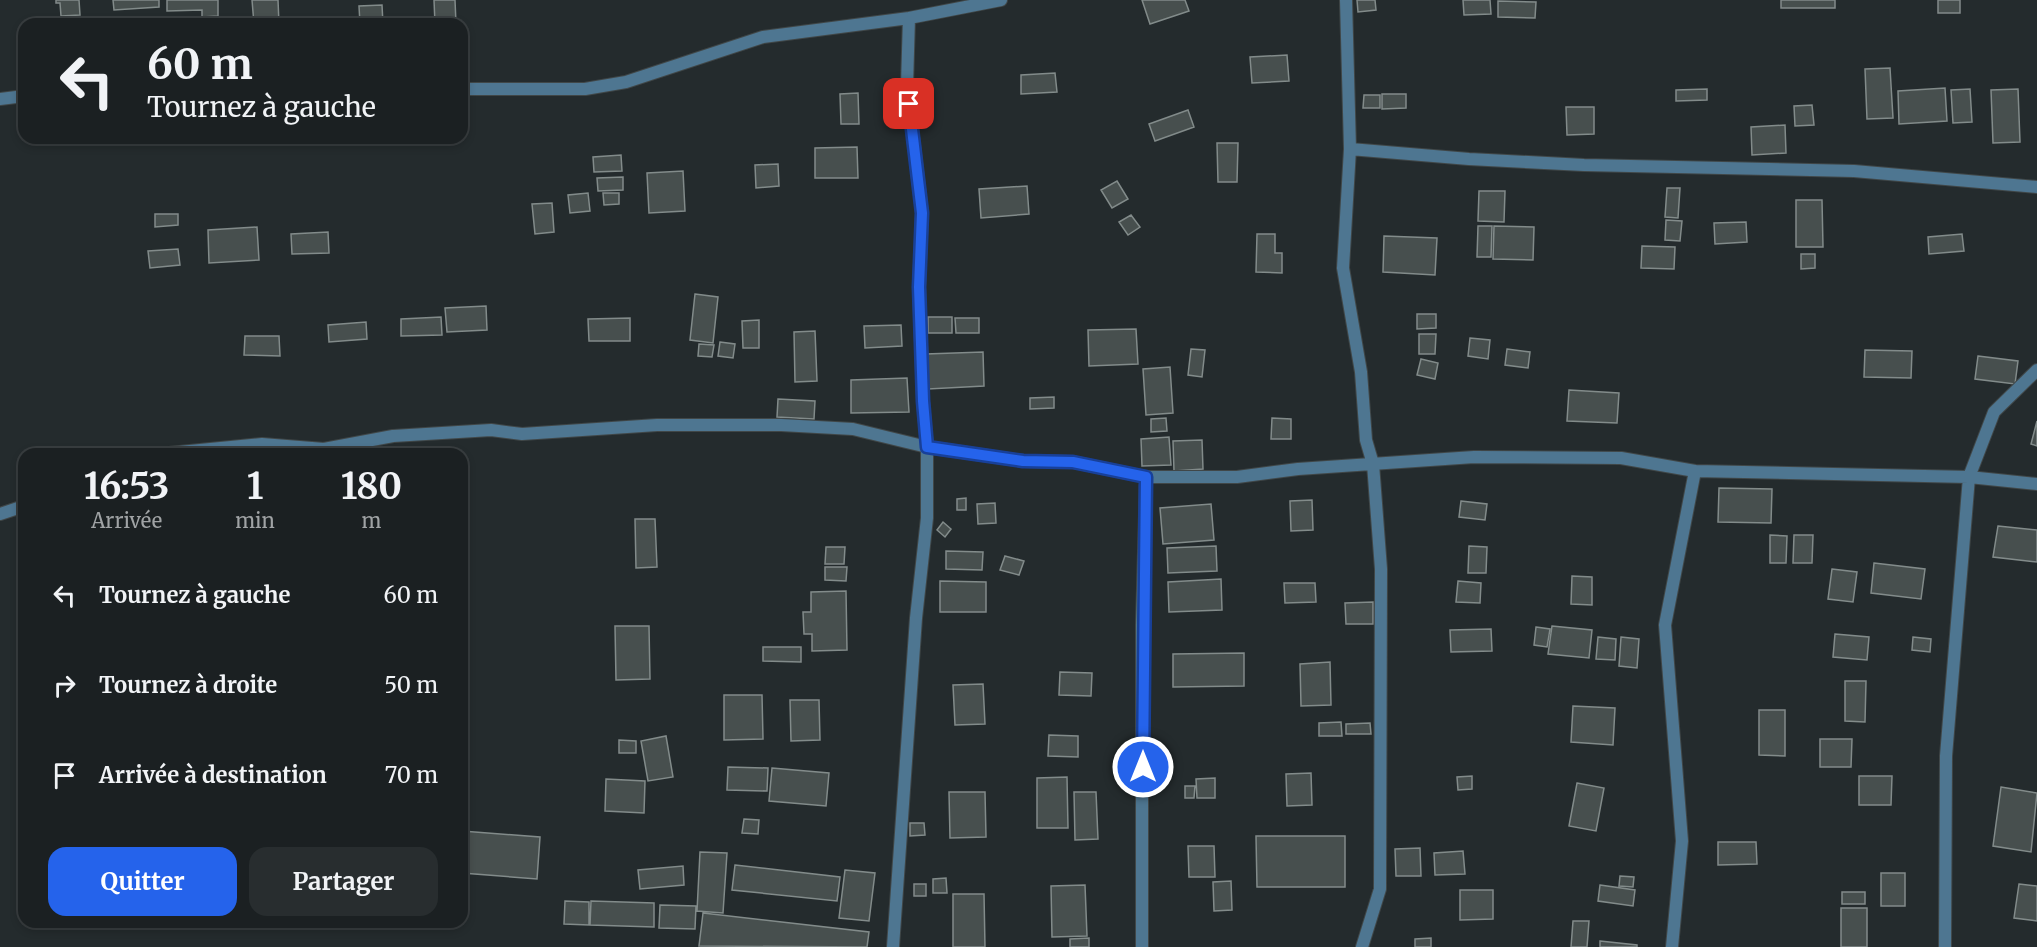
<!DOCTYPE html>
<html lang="fr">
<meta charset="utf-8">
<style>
:root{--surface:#1b2022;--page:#282d2f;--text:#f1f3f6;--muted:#a0a3a5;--line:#393e40;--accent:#2563eb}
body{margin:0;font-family:Merriweather,serif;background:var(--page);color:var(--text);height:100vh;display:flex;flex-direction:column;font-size:22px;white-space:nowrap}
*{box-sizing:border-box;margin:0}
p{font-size:20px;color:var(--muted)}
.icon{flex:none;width:33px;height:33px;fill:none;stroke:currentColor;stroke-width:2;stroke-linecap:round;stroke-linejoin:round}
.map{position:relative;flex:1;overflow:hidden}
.side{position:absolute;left:18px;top:448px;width:450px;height:480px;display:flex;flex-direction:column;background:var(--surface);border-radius:18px;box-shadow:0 3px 9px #0003,0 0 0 2px var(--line)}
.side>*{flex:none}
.top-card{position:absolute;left:18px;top:18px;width:450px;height:126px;border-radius:18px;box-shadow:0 3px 9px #0003,0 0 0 2px var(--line);background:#1b2022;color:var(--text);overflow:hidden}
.pin{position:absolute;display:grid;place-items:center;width:51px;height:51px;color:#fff;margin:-26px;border-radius:12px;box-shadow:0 3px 9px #0006}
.me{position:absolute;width:66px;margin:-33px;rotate:0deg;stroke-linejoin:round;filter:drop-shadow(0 0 4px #0008)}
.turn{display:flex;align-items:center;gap:21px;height:126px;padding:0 30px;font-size:27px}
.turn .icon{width:78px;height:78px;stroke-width:2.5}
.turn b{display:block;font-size:42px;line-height:51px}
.eta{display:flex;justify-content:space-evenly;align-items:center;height:102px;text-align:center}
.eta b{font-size:36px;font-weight:700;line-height:42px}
.action{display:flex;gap:12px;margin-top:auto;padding:12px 30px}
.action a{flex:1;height:69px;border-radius:18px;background:var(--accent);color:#fff;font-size:24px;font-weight:700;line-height:69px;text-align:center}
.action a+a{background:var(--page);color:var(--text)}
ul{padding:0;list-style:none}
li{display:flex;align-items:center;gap:18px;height:90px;padding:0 30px}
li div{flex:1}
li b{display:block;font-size:22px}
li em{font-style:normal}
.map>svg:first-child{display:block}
</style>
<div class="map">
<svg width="2037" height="947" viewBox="0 0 2037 947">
<rect width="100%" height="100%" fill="#242b2d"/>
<path fill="#474f4e" stroke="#828b8a" stroke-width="1.5" d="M56,0h23l1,15 -19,1 -1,-13h-4z
M113,0h46v7l-45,3z
M167,0h51v16l-16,1v-7l-35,1z
M252,0h26l1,24h-25z
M434,0h21l1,24h-21z
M1142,0h43l4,11 -39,13z
M1357,0h18l1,10 -18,2z
M1463,0h27l1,14 -27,1z
M1781,0h54v8h-54z
M1938,0h22v13h-22z
M1498,1l38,1 -1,16 -37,-1z
M382,5l1,19h-23l-1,-18z
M1287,55l2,26 -37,2 -2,-26z
M1890,68l3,50 -26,1 -2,-50z
M1055,73l2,19 -36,2v-19z
M1945,88l2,33 -48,3 -1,-33z
M1707,89v11l-31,1v-11z
M1970,89l2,33 -19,1 -2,-33z
M2018,89l2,53 -27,1 -2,-53z
M858,93l1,31h-18l-1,-30z
M1382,94h24v14l-24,1z
M1364,95h16v13h-17z
M1812,105l2,20 -19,1 -1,-20z
M1566,107h28v27l-27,1z
M1188,110l6,17 -39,14 -6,-17z
M1785,125l1,28 -34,2 -1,-28z
M1217,143h21l-1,39h-19z
M857,147l1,31h-43v-30z
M621,155l1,16 -28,1 -1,-15z
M778,164l1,22 -23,2 -1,-23z
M683,171l2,40 -36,2 -2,-40z
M623,177v13l-25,1 -1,-13z
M1117,181l11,18 -16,9 -11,-18z
M1027,186l2,28 -48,4 -2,-29z
M1667,188h13l-2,30 -13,-1z
M1479,191h26l-1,31 -26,-1z
M588,193l2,18 -20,2 -2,-18z
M603,193h16v11l-15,1z
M1796,200h26l1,47h-27z
M552,203l2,29 -19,2 -3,-30z
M155,214h23v11l-23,2z
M1131,215l9,12 -12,8 -9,-13z
M1666,220l16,1 -2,20 -15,-1z
M1746,222l1,20 -32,2 -1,-21z
M1478,226h14l-1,31h-14z
M1494,226l40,1 -1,33 -40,-1z
M257,227l2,33 -50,3 -1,-33z
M328,232l1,21 -37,1 -1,-20z
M1257,234h18v19h7v20l-26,-1z
M1962,234l2,17 -35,3 -1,-17z
M1384,236l53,2 -2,37 -52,-3z
M1642,246l33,1 -1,22 -33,-1z
M178,249l2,16 -30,3 -2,-17z
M1801,254h14v14l-14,1z
M695,294l23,3 -5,46 -23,-3z
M486,306l1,24 -40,2 -2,-24z
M1417,314h19v14l-19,1z
M441,317l1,18 -41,1v-17z
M928,317h24v16h-24z
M630,318v23h-41l-1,-22z
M955,318h24v15h-23z
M759,320v28h-16l-1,-27z
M366,322l1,17 -38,3 -1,-17z
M901,325l1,21 -37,2 -1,-22z
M1136,329l2,35 -49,2 -1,-36z
M815,331l2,50 -22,1 -1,-50z
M1419,334h17l-1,20h-16z
M245,336h34l1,20 -36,-1z
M1470,338l20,2 -2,19 -20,-3z
M720,342l15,2 -2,14 -15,-2z
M699,344l15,1 -2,12 -14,-1z
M1191,349l14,1 -3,27 -14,-2z
M1507,349l23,3 -2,16 -23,-3z
M1865,350l47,1 -1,27 -47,-1z
M983,352l1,34 -56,3 -2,-35z
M1978,356l40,5 -3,23 -40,-5z
M1421,359l17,4 -3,16 -18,-4z
M1170,367l3,46 -27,2 -3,-46z
M907,378l2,34 -58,1v-33z
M1569,390l50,3 -2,30 -50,-2z
M1054,397v11l-24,1v-11z
M778,399l37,2 -1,18 -37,-2z
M1166,418l1,13 -16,1v-13z
M1272,418l19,1v20h-20z
M2037,421v25l-6,-2z
M1169,437l2,28 -29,1 -1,-27z
M1202,440l1,29 -29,2 -1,-30z
M1719,488l53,1 -1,34 -53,-1z
M966,498v12h-9v-11z
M1312,500l1,30 -22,1 -1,-30z
M1461,501l26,3 -2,16 -26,-3z
M995,503l1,20 -18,1 -1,-20z
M1211,504l3,36 -51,4 -3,-36z
M635,519h20l2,48 -21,1z
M943,522l8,7 -6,8 -8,-7z
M1998,526l39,4v32l-44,-5z
M1770,535l17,1 -1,27h-16z
M1794,535h19l-1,28h-19z
M1216,546l1,25 -49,2 -1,-25z
M1469,546l18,1 -1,26h-18z
M826,547h19l-1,17h-19z
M946,551l37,1 -1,18 -36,-1z
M1005,556l19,5 -5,14 -19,-5z
M1874,563l51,6 -4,30 -50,-6z
M825,567h22l-1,14 -21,-1z
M1832,569l25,3 -4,30 -25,-3z
M1572,576l20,1v28l-21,-1z
M1221,579l1,31 -53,2 -1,-30z
M940,581l46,1v30h-46z
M1458,581l23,2 -1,20 -24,-1z
M1284,583h31l1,19 -31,1z
M846,591l1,59 -35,1v-17h-8l-1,-22h8v-20z
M1373,602v22h-27l-1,-21z
M615,626h34l1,53 -34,1z
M1552,626l40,4 -3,28 -41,-4z
M1536,627l14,2 -3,18 -13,-2z
M1491,629l1,22 -41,1 -1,-22z
M1835,634l34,3 -2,23 -34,-3z
M1598,637l18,2 -1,21 -19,-1z
M1621,637l18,2 -2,29 -18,-2z
M1913,637l18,2 -1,13 -18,-2z
M763,647h38v15l-38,-1z
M1244,653v33l-71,1v-33z
M1330,662l1,43 -30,1 -1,-42z
M1060,672l32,1 -1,23 -32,-1z
M1845,681h21l-1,41 -20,-1z
M983,684l2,40 -30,1 -2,-40z
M724,695h38l1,44 -39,1z
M790,700h29l1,40 -29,1z
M1573,706l42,2 -2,37 -42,-3z
M1759,710h26v46l-26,-1z
M1341,722l1,14h-23v-13z
M1370,723l1,11h-25v-10z
M1049,735l29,1v21l-30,-1z
M666,736l7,41 -25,4 -7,-40z
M1820,739h32l-1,28h-31z
M619,740l17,1v12h-17z
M728,767l40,1 -1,23 -40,-1z
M772,768l57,5 -3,33 -57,-5z
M1311,773l1,32 -25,1 -1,-32z
M1472,776v13l-14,1 -1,-13z
M1859,776h33l-1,29h-32z
M1067,777l1,51h-31v-50z
M1215,778v20h-18l-1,-19z
M606,779l39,2 -1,32 -39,-2z
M1577,783l27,5 -8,43 -27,-5z
M1185,786h10l-1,12h-9z
M2001,787l36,6 -6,59 -38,-6z
M949,792h36l1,45 -36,1z
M1074,792h22l2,47 -23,1z
M744,819l15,1 -1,14 -16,-1z
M910,823h14l1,12 -15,1z
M462,831l78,6 -3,42 -75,-6z
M1256,836h89v51h-88z
M1718,842h38l1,22 -39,1z
M1188,846h26l1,31h-26z
M1420,848l1,28h-25l-1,-27z
M1463,851l2,23 -30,1 -1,-22z
M700,852l27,1 -4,60 -26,-2z
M735,865l105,12 -3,24 -105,-11z
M683,866l1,19 -44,4 -2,-19z
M845,870l30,3 -6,48 -30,-3z
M1881,873h24v33h-24z
M1620,876l14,1 -1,10 -14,-1z
M946,878l1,15h-14v-14z
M1231,881l1,29 -18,1 -1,-29z
M914,884h12v12h-12z
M2019,884l18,2v35l-23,-3z
M1085,885l2,51 -35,1 -1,-51z
M1600,885l35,5 -2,16 -35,-5z
M1460,890h33v29l-33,1z
M1842,892h23v12h-23z
M953,894h31l1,53h-32z
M565,901l24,1v23l-25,-1z
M591,901l63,2v24l-64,-2z
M660,905l36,1 -1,23 -36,-1z
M1841,908h26v39h-26z
M703,913l166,19 -2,15 -168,-1z
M1573,921h16l-2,26h-16z
M1089,938v9h-19v-8z
M1431,938v9h-16v-8z
M1600,941l37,4v2h-37z"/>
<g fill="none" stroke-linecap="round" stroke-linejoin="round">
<defs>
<path id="street" d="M1346,0l4,149 -7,119 18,104 5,68 7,24 8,105 -1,320 -18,58
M462,89h123l41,-7 137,-45 146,-19 92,-18
M0,99l24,-3
M1350,149l119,10 115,6 270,6 183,16
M159,454l103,-10 62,5 69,-13 98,-6 31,4 135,-9h124l72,4 74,18 96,14 50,1 73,15h91l61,-8 176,-12 147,1 74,13 274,6 68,7
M0,514l24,-8
M893,947l23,-329 11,-100v-71l-4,-46 -4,-114 3,-74 -15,-128 2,-67
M1142,947v-322l4,-148
M1672,947l10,-106 -17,-216 30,-154
M1945,947l1,-191 23,-279 25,-65 43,-42"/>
</defs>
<use href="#street" stroke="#404748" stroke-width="14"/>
<use href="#street" stroke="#4e7691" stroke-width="12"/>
</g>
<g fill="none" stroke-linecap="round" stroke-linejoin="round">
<defs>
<path id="route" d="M909,104l13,109 -3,74 4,114 4,46 96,14 50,1 73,15 -3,290"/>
</defs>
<use href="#route" stroke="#184099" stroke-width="15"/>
<use href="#route" stroke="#2563eb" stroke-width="10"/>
</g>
</svg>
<div class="pin" style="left:909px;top:104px;background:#d93025"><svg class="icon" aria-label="arrive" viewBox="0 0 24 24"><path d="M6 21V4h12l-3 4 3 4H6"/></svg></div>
<svg class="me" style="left:1143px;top:767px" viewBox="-20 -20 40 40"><circle r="17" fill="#2563eb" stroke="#fff" stroke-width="3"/><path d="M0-11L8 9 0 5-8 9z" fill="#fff"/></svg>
<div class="top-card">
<div class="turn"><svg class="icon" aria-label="left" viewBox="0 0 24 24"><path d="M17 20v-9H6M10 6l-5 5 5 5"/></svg><div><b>60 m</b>Tournez à gauche</div></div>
</div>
<section class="side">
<div class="eta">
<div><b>16:53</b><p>Arrivée</p></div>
<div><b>1</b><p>min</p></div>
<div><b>180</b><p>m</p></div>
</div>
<ul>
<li><svg class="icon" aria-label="left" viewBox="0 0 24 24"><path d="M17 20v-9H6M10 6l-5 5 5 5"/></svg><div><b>Tournez à gauche</b></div><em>60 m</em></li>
<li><svg class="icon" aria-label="right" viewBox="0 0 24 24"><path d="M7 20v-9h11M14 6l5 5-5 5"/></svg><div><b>Tournez à droite</b></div><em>50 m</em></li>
<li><svg class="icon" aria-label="arrive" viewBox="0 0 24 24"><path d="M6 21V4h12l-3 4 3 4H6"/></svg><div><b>Arrivée à destination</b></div><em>70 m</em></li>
</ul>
<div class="action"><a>Quitter</a><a>Partager</a></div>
</section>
</div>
